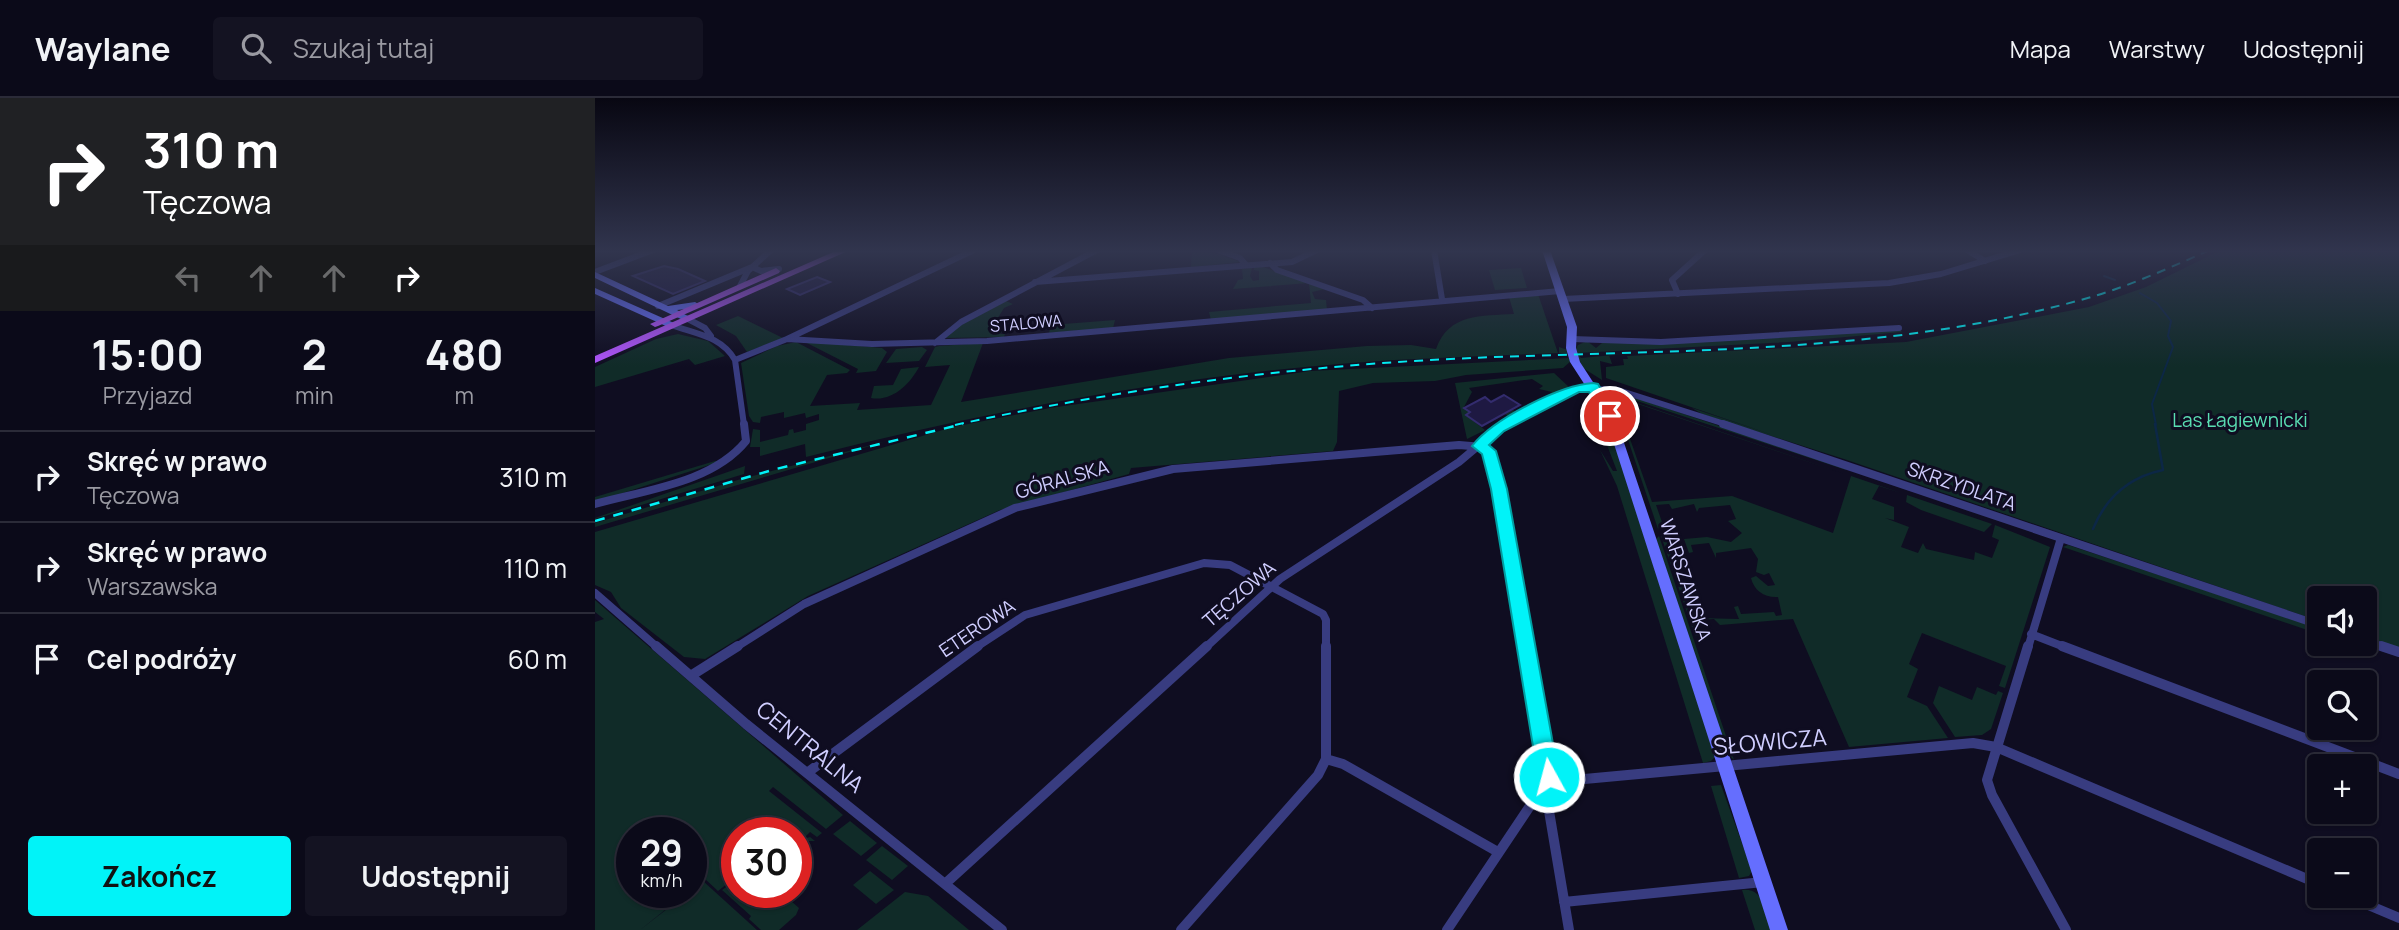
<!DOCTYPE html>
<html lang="pl">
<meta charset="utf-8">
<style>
:root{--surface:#0b0a19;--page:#141322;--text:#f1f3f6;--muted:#9a9aa2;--line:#2b2b38;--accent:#01f3f8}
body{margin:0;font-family:Manrope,sans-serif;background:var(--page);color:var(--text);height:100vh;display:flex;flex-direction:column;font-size:26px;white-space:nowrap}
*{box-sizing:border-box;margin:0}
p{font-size:23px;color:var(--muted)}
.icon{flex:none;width:38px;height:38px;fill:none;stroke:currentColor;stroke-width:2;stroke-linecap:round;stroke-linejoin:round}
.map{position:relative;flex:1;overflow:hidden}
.details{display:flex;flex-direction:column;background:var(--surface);width:595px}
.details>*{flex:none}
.hud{background:#202124;color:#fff;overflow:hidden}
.controls{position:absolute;left:1712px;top:488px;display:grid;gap:14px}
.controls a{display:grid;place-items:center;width:70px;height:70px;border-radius:7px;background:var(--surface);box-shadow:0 2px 5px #0004,0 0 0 2px var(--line);font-size:35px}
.speed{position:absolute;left:21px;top:719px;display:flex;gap:14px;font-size:35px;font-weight:700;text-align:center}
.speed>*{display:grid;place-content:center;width:91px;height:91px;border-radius:50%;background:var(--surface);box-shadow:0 2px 5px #0004,0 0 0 2px var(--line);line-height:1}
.speed small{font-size:18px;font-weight:400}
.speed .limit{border:10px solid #d22;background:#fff;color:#111}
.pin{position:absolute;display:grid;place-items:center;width:60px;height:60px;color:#fff;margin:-30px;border:4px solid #fff;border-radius:50%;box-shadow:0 2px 7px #0007}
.me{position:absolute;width:77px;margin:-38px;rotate:353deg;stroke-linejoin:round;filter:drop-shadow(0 0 5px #0008)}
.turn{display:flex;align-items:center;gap:24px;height:147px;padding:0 28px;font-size:32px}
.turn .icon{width:91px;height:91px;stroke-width:2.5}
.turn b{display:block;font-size:49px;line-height:60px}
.lanes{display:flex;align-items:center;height:66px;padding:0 28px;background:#0003;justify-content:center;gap:35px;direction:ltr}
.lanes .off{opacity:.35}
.eta{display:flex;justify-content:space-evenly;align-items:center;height:119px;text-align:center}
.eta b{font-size:42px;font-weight:700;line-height:49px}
.button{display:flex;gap:14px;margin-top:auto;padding:14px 28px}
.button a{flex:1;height:80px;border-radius:7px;background:var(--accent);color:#111;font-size:28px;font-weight:700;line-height:80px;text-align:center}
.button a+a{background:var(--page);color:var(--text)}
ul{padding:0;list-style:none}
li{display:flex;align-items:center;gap:21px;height:91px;padding:0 28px;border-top:2px solid var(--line)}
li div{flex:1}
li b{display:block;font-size:26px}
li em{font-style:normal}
header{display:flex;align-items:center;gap:42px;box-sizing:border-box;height:98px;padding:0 35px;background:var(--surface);border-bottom:2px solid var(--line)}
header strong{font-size:33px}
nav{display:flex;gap:38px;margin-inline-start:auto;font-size:24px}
.search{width:490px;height:63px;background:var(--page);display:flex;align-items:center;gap:18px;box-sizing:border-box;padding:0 24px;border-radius:7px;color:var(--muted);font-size:26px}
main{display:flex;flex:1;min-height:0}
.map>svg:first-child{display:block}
</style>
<header>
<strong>Waylane</strong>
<div class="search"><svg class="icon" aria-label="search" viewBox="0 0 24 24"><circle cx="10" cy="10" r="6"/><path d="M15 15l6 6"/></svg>Szukaj tutaj</div>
<nav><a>Mapa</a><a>Warstwy</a><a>Udostępnij</a></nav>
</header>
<main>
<section class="details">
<div class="hud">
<div class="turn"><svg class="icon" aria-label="right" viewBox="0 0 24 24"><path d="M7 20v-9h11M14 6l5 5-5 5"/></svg><div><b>310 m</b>Tęczowa</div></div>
<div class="lanes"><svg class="icon off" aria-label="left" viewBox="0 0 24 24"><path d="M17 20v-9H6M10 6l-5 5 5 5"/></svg><svg class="icon off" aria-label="ahead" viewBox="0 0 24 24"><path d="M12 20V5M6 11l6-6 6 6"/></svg><svg class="icon off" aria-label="ahead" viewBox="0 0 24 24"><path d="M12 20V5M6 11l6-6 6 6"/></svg><svg class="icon" aria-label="right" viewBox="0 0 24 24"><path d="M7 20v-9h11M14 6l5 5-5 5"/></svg></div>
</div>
<div class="eta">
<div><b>15:00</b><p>Przyjazd</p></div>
<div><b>2</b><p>min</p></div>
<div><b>480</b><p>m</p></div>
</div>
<ul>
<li><svg class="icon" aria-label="right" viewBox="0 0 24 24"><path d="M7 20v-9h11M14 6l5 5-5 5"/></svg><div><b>Skręć w prawo</b><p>Tęczowa</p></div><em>310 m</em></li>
<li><svg class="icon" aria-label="right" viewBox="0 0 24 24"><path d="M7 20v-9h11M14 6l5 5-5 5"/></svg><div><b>Skręć w prawo</b><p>Warszawska</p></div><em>110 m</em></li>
<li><svg class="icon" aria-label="arrive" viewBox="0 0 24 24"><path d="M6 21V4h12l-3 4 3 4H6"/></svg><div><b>Cel podróży</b></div><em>60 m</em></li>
</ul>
<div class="button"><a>Zakończ</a><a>Udostępnij</a></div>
</section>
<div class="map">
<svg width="1804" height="832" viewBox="0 0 1804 832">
<rect width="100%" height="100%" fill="#0f0d21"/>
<path fill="#102b28" d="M597,152l26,4 22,8 -49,5z
M1626,152h178v398l-35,-12v-38h-45v23l-475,-162 -142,-45 -10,-6 81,27 -167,-57v-11l18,-2 -1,-6h5l-1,-3 279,-14 183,-35 57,-20z
M659,169h9l62,22 -13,3 3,7 11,1 1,10 -116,10 -2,-8 102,-9 -2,-20 -76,6 5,-9 5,-1 -1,-10 10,-1 -2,8 3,5 6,-1v-9l-5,-1z
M926,170l6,20 -32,2 -6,-20z
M943,196l20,59c-69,3 -138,5 -207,10 -184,14 -367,49 -545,94l-1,-13 -45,12v-9h-10l3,-18 7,1v12l28,-7 1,-5 4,-1 1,4 12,-3v-6l13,-4v-6l-13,4 -1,-5 -21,5v-6l-23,5 -1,6 -7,-1 -4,-6 -8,-53 36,-17 19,-4 54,28 -3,3 -20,2 -17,31 50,-3 -3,7 74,-5 19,-40 -25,2 10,-20 4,-1 44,-3 -22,59 268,-44 138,-12 44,-1 25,4c13,-36 45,-33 78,-35l-5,-17z
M411,203l7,3 -9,4 -11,18h14l-7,8h5l-1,3 -59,1 12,-11z
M143,218l45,22 -36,14 -11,-16 -20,-11z
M520,222l-2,8 -64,5 2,-8z
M1304,231l3,3 -113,10 -212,11 4,5 43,-4 -15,1 3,9 -12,-3 2,19 -19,-12 -8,-18 3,-5 9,-4 9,7 6,-5h63z
M83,236l30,7 17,15 -30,9 -6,-6 -94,28v-20l61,-28z
M208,243l79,7 5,4 -11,19 -20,2 2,-4z
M327,249l5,3 -8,11 -33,2 10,-14z
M964,249l9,3 3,11 -8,7 -97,7 -31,6 -62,2 -34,8 -2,51 -4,9 -202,17 -2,6 -129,36 -192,86 -103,63 -21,-2 -63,-49 -10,-16 -16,-7v-53l358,-105 97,-19 260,-37 259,-13 -1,-5h-9z
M324,269c-9,17 -27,35 -48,31l3,-12 19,-1 8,-16z
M959,275l16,15 -34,15 16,-11 -13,-3 4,-3 -11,-7 -63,9 3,4 -8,15 6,5 -4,3 19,15 24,-13 -4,-3 8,-4 4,3 13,-5 -63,31 -12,-56z
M1041,300l209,70 1,2 -212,-70z
M1039,304l210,72 -209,-71 -15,7 32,92 80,-6 101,37 18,-57 50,17 -22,-7 -7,13 22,8v13l-9,-2 24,9 -8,20 17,6 5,-10 3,6 48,11 1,-8 17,6 7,-18 -7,-3 3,-12 55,22 -45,141 -6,-2 7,-20 -84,-33 -13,31 9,5 -11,28 20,9 21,32 -99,9 -56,-128 -73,6 -6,-6 -18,1 5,15 -6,1 -34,-100 13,3 -3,3 6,17 5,1 -6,1 10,32 8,1 -8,1 9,23 44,1 -5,-12 4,-1 3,8 33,-2 2,4 6,-1 -4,-18c-13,1 -24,-6 -27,-19l5,-2 12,10 7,-1 -6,-12 -5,2 -8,-3 2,-13 -7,-11 -35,5v5l-7,-15 -18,2 2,7 -4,1 -5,-14 23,-2 24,5 11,-9 -14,-12 8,-2 -6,-14 -31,3 -2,4 -3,-8 -22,5 -3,-5 -13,1 6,17 -4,7 -40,-119z
M1010,331l8,10 102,318 -4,4 -8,2 -86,-277 -17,-36 13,21h4l-12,-31 3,-1z
M292,343l-292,86v-4l146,-44z
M120,363h7l-127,41v-5z
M150,368l-1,8 -149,45v-1z
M1312,397l85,29 -8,8 -63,-22 -15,-8z
M1064,438l75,224 -7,-7 -71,-214z
M1473,447l251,83v6l-256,-87z
M0,502l248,215 -17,14 -53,-42 -4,4 53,42 -5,4 -7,-5 -7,7 7,-2 5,4h-12l-7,5v-13h-59v43l-19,15 -14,-13 -13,10v-55h-59v59l54,1 -46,37h-45v-308l9,-3 -9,-7z
M1344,588l33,14 5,-13 19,8 2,-4 5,2 -12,36 -9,6 -27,2 -22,-34z
M1126,687l31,86 -3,5 -10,2 -28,-92z
M255,723l27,22 -16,13 -28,-22z
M287,748l26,20 -16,14 -26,-20z
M275,773l24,19 -18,14 -23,-19z
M142,781v13l45,1 17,15 -3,7 -17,15h-18l-12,-11 2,-3 -29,-26z
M108,783l54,49h-117z
M1147,792c22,-3 24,23 30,40h-17z
M310,794l23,4 41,34h-112z"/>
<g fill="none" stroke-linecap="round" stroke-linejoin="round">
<path stroke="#0c2746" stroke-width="2" d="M1509,178l11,4
M1545,195l17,10 14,18 -3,15 5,11 -21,57 4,21"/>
<path stroke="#0c2746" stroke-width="2.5" d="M1498,431c13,-32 37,-52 70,-59l-8,-46"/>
</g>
<path fill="#1e1942" stroke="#332c6e" stroke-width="2" d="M69,168l14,3 27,12 -32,13 -40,-18z
M222,179l13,5 -30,13 -13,-6z
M909,297l16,10 -38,21 -16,-11 4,-3 -6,-4 21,-11 6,5z"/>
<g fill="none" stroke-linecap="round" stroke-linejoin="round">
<path stroke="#383c80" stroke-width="6" d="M623,152l22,8 6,7
M839,152l8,49
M1372,152l18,11
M675,165l7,7 86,30 9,8
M157,169l9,4 18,-2
M0,174l58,-22
M440,184l257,-20 25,-12
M145,188l8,-15 23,-21
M1083,196l-6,-14 33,-30
M968,201l326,-16 52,-9 79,-24
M63,208l94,-39
M91,220l19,10 6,8
M76,227c25,9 50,11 64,35l9,65
M192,241l85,5 115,-3 573,-50
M977,241l89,3 238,-14
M340,245l26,-21 136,-72
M140,262l52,-21 187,-89
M911,327l73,-37 39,2 110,35"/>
<path stroke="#383c80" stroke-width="8" d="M1128,326l596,201
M0,406c50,-14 117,-21 151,-63l-2,-17
M0,495l63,55
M1436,536l36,14
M1769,542l22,8
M140,550l69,-44 211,-96 158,-39 286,-24 24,2 7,7 37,194
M380,550l50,-33 179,-52 26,2 93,49 3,6v28
M610,550l75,-69 179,-117 38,-32 12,-6
M1433,550l33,-110"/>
<path stroke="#383c80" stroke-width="10" d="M61,548l90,78 256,206
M932,548l22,124v41l20,119
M1433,548l-41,134 5,15 74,135
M1467,548l337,128
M1786,548l18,6
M97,577l46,-29
M731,661l17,5 155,88
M212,675l171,-127
M351,785l261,-237
M1752,798l52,22
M969,804l199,-20
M586,832l137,-155 8,-16v-113
M852,832l93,-139 12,-9 421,-39 23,4 323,137"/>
<path fill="#656efe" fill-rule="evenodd" d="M947,152h8l27,77 -1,21 4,14 35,54 173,514h-18l-165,-514 -35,-54 -4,-14 1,-21z
M0,174l73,34 27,-4 5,3 -5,3 -18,2 14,8 -2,2h-6l-88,-42z
M0,190l79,35 2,2 -5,3 -3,-1 -73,-33z"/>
<path fill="#b155fe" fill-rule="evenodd" d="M243,152h12l-255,113v-7z
M181,170l4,3 -1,2 -121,53 -3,1 -5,-3z"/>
<path stroke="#01f3f8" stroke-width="2" stroke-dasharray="9 7" stroke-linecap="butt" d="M360,327c156,-34 315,-56 475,-65 220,-12 448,-1 661,-63 41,-12 80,-30 119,-47"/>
<path stroke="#01f3f8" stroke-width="2.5" stroke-dasharray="10 9" stroke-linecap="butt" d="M0,423l181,-52 187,-45"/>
</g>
<linearGradient id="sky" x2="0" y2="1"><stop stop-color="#080712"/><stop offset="0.57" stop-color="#31354e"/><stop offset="1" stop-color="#31354e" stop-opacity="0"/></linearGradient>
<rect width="1804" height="269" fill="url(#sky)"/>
<path fill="#01f3f8" stroke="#019ea1" stroke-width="2" d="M998,285l5,1 19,32 -2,4h-10l-16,-28h-10l-75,39 -15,14 7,6 11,38 52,288 -3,6 -7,3 -8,-3 -3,-6 -47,-288 -9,-35 -10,-8c21,-27 88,-61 121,-63z"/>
<g text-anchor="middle" stroke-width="6" stroke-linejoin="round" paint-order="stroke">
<g font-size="16" fill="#d0ceff" stroke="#0f0d21">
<text transform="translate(431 225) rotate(-5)" y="6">STALOWA</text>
</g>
<g font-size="19" fill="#5adeb3" stroke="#0f0d21">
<text x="1645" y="329">Las Łagiewnicki</text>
</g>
<g font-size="19" fill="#d0ceff" stroke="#0f0d21">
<text transform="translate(467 381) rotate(-16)" y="7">GÓRALSKA</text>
<text transform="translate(1367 388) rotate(19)" y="7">SKRZYDLATA</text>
<text transform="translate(1091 482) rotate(72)" y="7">WARSZAWSKA</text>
<text transform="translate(644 496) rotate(-41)" y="7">TĘCZOWA</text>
<text transform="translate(382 530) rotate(-34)" y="7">ETEROWA</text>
</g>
<g font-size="23" fill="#d0ceff" stroke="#0f0d21">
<text transform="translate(1175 644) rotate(-5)" y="8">SŁOWICZA</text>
<text transform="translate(215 649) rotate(39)" y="8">CENTRALNA</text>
</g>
</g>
</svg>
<div class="controls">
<a><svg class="icon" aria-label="sound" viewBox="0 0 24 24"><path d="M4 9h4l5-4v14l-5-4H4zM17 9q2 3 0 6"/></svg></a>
<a><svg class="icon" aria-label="search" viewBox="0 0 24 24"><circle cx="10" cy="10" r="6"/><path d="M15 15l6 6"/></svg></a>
<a>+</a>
<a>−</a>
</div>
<div class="speed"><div>29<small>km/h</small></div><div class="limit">30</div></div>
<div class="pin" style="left:1015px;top:318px;background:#d93025"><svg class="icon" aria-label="arrive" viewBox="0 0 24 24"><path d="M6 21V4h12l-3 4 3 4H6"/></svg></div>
<svg class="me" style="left:954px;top:679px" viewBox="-20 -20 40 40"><circle r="17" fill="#01f3f8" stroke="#fff" stroke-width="3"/><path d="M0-11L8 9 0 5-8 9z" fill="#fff"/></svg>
</div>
</main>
